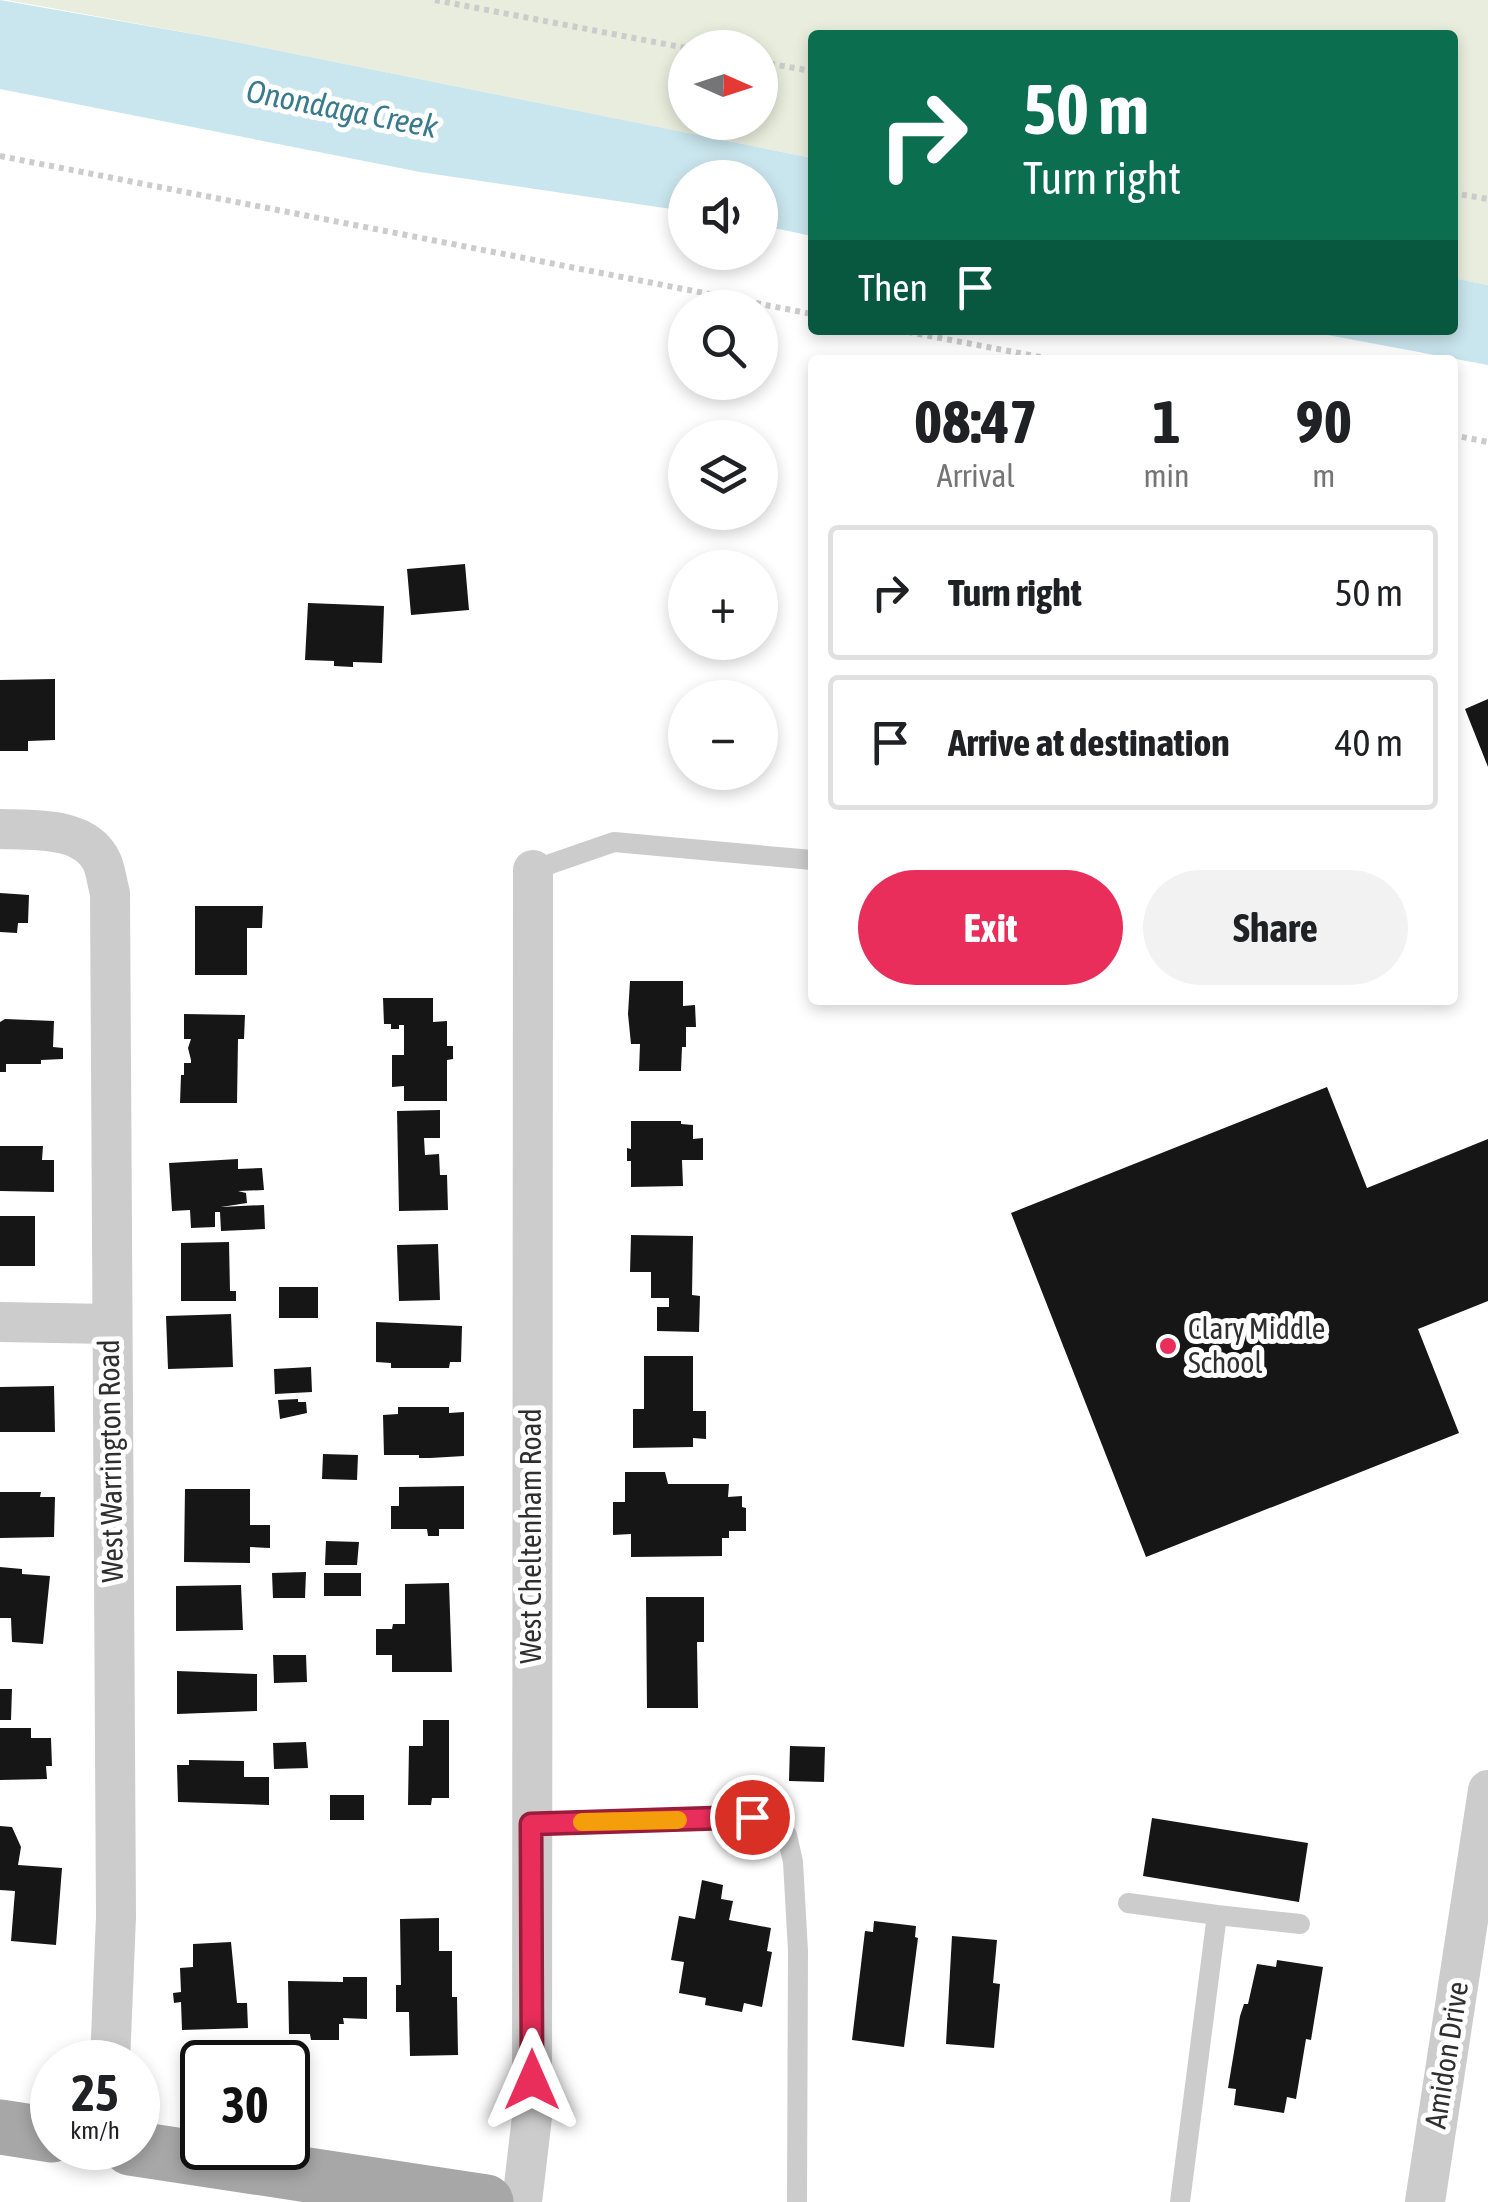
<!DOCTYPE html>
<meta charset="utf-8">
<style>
:root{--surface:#fff;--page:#f2f2f2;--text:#202124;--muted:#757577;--line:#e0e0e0;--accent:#e92e5b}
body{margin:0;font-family:"Asap Condensed",sans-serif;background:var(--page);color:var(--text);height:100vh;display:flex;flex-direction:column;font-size:38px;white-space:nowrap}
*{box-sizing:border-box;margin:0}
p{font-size:32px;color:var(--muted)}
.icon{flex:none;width:55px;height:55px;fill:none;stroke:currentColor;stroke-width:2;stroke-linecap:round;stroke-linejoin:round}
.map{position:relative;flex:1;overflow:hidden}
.drawer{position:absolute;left:808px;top:355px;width:650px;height:650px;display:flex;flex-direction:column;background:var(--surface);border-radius:10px;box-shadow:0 5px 15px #0003}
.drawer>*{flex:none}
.top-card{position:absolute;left:808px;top:30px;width:650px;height:305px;border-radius:10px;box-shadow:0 5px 15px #0003;background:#0b6e4f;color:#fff;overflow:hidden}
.needle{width:65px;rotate:93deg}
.controls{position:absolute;left:668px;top:30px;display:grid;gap:20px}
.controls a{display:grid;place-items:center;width:110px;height:110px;border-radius:50%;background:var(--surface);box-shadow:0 5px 15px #0003;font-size:50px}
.speed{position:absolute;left:30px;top:2040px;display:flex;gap:20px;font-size:50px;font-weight:700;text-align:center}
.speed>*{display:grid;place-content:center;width:130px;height:130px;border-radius:50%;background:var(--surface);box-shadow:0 5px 15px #0003;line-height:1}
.speed small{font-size:25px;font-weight:400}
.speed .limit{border:5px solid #111;border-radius:15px;background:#fff;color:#111}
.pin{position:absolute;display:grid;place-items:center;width:85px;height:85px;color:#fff;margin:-42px;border:5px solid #fff;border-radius:50%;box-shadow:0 2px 10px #0007}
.me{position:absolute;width:110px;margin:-55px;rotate:0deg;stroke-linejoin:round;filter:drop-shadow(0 0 8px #0008)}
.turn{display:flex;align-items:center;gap:35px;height:210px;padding:0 50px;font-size:45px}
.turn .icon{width:130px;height:130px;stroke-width:2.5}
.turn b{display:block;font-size:70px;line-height:85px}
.then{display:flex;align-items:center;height:95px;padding:0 50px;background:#0003;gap:20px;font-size:38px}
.eta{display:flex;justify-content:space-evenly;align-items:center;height:170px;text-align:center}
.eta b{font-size:60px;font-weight:700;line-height:70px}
.button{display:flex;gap:20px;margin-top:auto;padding:20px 50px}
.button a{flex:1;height:115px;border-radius:60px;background:var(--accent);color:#fff;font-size:40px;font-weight:700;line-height:115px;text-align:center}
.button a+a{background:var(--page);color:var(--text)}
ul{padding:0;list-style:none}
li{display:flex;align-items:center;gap:30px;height:135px;margin:0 20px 15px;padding:0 30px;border:5px solid var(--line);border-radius:10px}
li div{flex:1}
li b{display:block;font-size:38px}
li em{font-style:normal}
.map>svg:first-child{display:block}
</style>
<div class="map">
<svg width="1488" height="2202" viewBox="0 0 1488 2202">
<rect width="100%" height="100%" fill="#fff"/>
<path fill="#e8eddd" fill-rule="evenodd" d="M7,0h1481v285l-35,-7 -1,-243h-640v123l-596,-120zM685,48h75v74h-75z"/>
<path fill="#c9e5ed" d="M0,0l216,38 596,120v78l-52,-11v-47h-75v33l-265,-39 -420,-83z
M1453,278l35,7v80l-187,-35h151z"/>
<path fill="#161616" d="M465,564l4,46 -58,5 -4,-46z
M308,603l76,3 -2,57 -29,-1v5l-19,-1v-5l-29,-1z
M55,679v61l-27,1v10h-28v-71z
M1488,699v68l-23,-58z
M0,893l29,2 -1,28h-10l-1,10 -17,-1z
M195,906h68l-1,22h-15v47h-52z
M630,981h53v25l12,-1 1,22h-10v20h-4l-1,24h-42l1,-27h-9l-3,-30z
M383,998h50v24l14,-1v25h6v13l-6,1v41h-43v-15l-12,1v-32h12v-30h-5v4h-8v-5h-7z
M184,1014l61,1 -1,24h-6l-1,64h-57l1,-28h3v-12h7v-3l-3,-12 3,-9h-7z
M5,1019l49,2 -1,26 10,1v11l-22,1v4h-35v8h-6v-50z
M1327,1087l40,101 121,-49v162l-70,28 41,104 -313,124 -135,-344z
M440,1110v28h-16l1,17 14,-1 1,21h7l1,35 -49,1 -2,-100z
M631,1121h50v3l12,1v14l10,-1v22h-21l1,26 -52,1v-26h-4v-13l4,1z
M0,1146h43l-1,14h12v32l-54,-1z
M238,1159v10l24,-1 2,22 -26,1 8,2 1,10 -26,4 43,-2 1,24 -44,2 -1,-19h-5v15l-24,1 -1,-18 -18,1 -3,-48z
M0,1216h35v50h-35z
M631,1235l62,1 -1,59 8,1 -1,36 -42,-1v-24h12v-9h-18v-26h-21z
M229,1242l1,49h6v10h-55v-58z
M438,1244l2,56 -41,1 -2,-56z
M279,1287h39v31h-39z
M231,1314l2,53 -65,2 -2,-53z
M376,1322l86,4 -1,36h-11l-1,6h-58v-5l-15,-1z
M644,1356h49v55h13v28l-13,-1v9l-60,1v-39h11z
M311,1367l1,25 -37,2 -1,-25z
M54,1386l1,46h-55v-45z
M298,1399v3h8l1,11 -27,6 -2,-19z
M398,1407h51v6l15,-1v44l-34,2h-11v-3h-35l-1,-40 15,-1z
M323,1454l35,1 -1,25 -35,-1z
M625,1472h40l3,12h61l-1,13 14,-1v11l4,1v23h-17v7h-7v18l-91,1v-23l-18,1v-33h12z
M464,1486v43h-25v7h-11l-1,-7h-36v-23h8v-19z
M185,1489h65v36h20v23l-20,-1v16l-66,-1z
M0,1492h41l-1,5h15l-1,40 -54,1z
M326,1541l33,1 -2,23h-32z
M0,1567l22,2v5l28,2 -7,68 -31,-2 -1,-24h-11z
M306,1572l-1,26h-32l-1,-25z
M324,1573h37v23h-37z
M449,1583l3,89h-60v-17h-16v-26h16l1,-5h12v-40z
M241,1585l2,45 -67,1v-45z
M646,1597h58v45h-7l1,66h-51z
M273,1655h33l1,27 -33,1z
M177,1671l80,3v37l-80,3z
M0,1689h12l-1,31h-11z
M423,1720h26v78h-17l-1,7h-23l1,-59h14z
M0,1728h31v10h20l1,28h-6l1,13 -47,1z
M306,1742l2,26 -34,1 -1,-26z
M790,1746l35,1 -1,35 -35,-1z
M189,1760l55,1v16h25v28l-91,-3 -1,-37h12z
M330,1795h34v25h-34z
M1152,1818l156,25 -9,59 -156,-26z
M0,1826l12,1 9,20 -3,18 44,3 -6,77 -45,-4 4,-50 -15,-1z
M702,1880l21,5 -2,14 12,2 -4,19 42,8 -4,23 5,1 -10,55 -18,-4 -2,9 -37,-7 1,-7 -27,-5 5,-31 -13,-2 8,-44 16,3z
M439,1918v33h13v46h5l1,58 -48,1 -1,-44h-13v-27h5l-1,-66z
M874,1921l42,5 -1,11 3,1 -14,109 -52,-7 13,-109 8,1z
M952,1936l45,4 -4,43 7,1 -6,64 -48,-4z
M231,1942l6,61h10l1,25 -66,2 -1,-28 -7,1 -1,-10 8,-1 -1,-24 13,-1v-23z
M1277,1960l46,7 -12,73 -5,-1 -10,60 -9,-2 -3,16 -50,-8 2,-16 -8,-1 12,-72 4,-12h4l9,-40 19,3z
M343,1977h24v42l-24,-1 1,6h-5v16h-28l-1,-6h-21l-1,-53 55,1z"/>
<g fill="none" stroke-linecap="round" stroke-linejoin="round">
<path stroke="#ccc" stroke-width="6" stroke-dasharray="5 5" stroke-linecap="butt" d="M435,0l251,48
M760,62l52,9
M0,156l812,158
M1452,193l36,6
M898,330l158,30
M1452,435l36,7"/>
<path stroke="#ccc" stroke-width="20" d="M533,870l81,-28 198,18
M531,1824l221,-7 23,5 12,13 6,27 5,89 -1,251
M1128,1903l89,12
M1180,2202l37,-287 83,9"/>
<path stroke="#ccc" stroke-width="40" d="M0,829c33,1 86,-3 102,33 4,9 5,21 8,31l6,1024 -6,145
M0,1322l110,2
M522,2202l10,-85 1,-1247
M1425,2202l63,-412"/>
<path stroke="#a7a7a7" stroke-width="55" d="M0,2127l52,8
M130,2148l356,54"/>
</g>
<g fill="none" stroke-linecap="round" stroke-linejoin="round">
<defs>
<path id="route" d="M532,2080l-1,-256 221,-7"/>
</defs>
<use href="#route" stroke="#971e3b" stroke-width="25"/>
<use href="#route" stroke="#e92e5b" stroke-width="18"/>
<path stroke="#f59e0b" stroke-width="18" d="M582,1822l96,-2"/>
</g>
<circle fill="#e92e5b" stroke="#fff" stroke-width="4" cx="1168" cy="1346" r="10"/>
<g text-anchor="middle" stroke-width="10" stroke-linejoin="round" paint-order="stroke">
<g font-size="30" fill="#2f2f2f" stroke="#fff" text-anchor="start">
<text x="1188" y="1339">Clary Middle<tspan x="1188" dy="34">School</tspan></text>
</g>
<g font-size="30" fill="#2f2f2f" stroke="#fff">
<text transform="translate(111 1461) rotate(-91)" y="10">West Warrington Road</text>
<text transform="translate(531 1536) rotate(-90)" y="10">West Cheltenham Road</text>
<text transform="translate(1447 2055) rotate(-81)" y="10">Amidon Drive</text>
</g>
<g font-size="32" font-style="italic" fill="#397a8d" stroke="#fff">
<text transform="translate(342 109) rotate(11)" y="11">Onondaga Creek</text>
</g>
</g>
</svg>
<div class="controls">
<a><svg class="needle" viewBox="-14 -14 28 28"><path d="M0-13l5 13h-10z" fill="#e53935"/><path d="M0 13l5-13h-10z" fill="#757577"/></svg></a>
<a><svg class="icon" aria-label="sound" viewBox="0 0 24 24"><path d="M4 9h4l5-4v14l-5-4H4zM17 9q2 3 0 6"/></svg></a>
<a><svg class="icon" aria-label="search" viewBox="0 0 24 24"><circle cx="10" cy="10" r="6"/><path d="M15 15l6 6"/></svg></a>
<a><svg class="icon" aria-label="layers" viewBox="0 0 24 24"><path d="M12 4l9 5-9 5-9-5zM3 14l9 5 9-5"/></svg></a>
<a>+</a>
<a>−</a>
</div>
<div class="speed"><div>25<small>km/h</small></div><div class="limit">30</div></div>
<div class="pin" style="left:752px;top:1817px;background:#d93025"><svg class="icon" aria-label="arrive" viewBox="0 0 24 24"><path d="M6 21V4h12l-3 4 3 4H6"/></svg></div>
<svg class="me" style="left:532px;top:2080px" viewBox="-20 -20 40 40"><path d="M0-17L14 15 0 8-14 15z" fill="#e92e5b" stroke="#fff" stroke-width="4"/></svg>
<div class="top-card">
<div class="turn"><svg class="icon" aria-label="right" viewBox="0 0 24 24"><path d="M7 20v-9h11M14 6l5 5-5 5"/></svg><div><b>50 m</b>Turn right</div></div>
<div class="then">Then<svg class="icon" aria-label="arrive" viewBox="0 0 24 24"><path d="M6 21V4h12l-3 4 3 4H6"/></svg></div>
</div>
<section class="drawer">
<div class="eta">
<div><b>08:47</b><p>Arrival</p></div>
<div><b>1</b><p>min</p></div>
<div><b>90</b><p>m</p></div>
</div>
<ul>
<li><svg class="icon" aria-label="right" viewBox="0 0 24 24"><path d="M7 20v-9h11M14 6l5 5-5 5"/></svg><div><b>Turn right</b></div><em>50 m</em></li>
<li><svg class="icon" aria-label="arrive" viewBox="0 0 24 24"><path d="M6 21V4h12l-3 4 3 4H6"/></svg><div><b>Arrive at destination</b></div><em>40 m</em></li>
</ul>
<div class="button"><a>Exit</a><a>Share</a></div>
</section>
</div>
